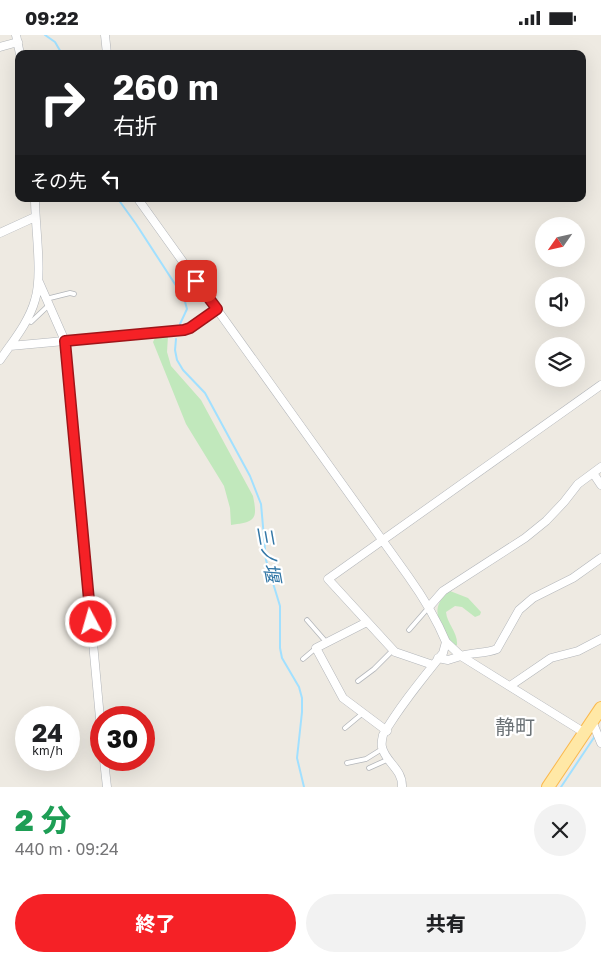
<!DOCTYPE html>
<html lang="ja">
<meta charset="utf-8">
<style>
:root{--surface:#fff;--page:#f2f2f2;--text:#202124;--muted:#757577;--accent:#f52126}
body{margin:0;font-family:"Golos Text","Noto Sans JP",sans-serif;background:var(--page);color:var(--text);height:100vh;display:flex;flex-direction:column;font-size:19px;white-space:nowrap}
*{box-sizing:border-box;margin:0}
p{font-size:16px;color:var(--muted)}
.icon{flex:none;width:28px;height:28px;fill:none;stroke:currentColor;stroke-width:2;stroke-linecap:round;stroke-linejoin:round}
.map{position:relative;height:752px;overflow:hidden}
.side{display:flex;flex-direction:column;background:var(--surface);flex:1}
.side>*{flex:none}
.guide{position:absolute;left:15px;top:15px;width:571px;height:152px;border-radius:10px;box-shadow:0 5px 20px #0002;background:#202124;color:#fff;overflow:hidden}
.needle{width:32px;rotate:236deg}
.tools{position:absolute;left:535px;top:182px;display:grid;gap:10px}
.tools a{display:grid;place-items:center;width:50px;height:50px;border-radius:50%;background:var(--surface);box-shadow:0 5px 20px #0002;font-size:25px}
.speed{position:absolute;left:15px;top:671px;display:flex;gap:10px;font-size:25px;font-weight:700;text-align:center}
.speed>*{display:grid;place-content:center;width:65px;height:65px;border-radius:50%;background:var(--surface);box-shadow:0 5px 20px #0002;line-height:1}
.speed small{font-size:12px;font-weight:400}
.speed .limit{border:8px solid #d22;background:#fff;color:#111}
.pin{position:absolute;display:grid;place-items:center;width:42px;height:42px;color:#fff;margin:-21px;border-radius:10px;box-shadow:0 2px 8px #0006}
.me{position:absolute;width:55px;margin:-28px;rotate:354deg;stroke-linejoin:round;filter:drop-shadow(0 0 4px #0008)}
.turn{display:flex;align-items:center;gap:18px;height:105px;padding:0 15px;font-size:22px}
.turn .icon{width:65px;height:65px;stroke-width:2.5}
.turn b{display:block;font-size:35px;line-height:42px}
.then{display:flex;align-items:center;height:48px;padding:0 15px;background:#0003;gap:10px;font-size:19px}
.round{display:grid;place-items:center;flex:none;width:52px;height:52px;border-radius:26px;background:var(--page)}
.head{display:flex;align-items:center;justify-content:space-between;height:85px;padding:0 15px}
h1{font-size:30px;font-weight:800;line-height:38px;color:#1e9e55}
.cta{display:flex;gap:10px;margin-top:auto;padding:10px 15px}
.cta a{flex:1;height:58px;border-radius:30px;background:var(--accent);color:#fff;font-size:20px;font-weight:800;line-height:58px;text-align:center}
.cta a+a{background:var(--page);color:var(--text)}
.status{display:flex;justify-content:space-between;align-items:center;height:35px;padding:0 25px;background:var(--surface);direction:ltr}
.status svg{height:14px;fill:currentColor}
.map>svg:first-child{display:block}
</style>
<div class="status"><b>09:22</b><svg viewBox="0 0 49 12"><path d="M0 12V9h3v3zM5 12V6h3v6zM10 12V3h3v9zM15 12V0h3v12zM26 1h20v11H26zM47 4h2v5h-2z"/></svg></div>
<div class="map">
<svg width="601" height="752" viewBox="0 0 601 752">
<rect width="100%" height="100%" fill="#eeeae2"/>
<path fill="#c1e8bc" d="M168,301l-1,16 4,14 30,34 52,96c5,24 2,26 -22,29l-1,-17 -6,-22 -38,-62 -33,-82 2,-4z
M450,556l18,7 13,14 -1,3 -5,2 -13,-10 -7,-1 -9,6c1,12 12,20 11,33l-3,1c-14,-18 -27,-39 -4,-55z"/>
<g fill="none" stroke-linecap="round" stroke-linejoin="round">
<path stroke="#a1e0ff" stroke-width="2" d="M45,0l10,7 7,12
M118,164l18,25 48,74 3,11 -7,15
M176,304l-1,11 2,10 6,10 22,23 45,83 11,28 5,56 14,46v42l2,10 17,29 3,11v14l-5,46 7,29
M561,752l34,-51"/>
<defs>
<path id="service" d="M46,264l24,-6 4,1
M26,285l5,2 18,-17
M307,585l20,23
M409,595l20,-23
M303,624l13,-11
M358,646l16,-12 19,-19
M345,693l18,-15
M347,728l19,-4 16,-10
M369,733l20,-9"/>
<path id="minor" d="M16,0l4,19
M105,0l2,19
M0,12l18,-5
M138,164l270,377c15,21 28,42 38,66l-3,11c-20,25 -44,54 -60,82 -1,4 -2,8 -1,12 3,15 21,22 20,40
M0,198l35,-16
M39,247l26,59 36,388
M10,311l174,-16 6,-2 27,-19
M0,325c13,-19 29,-38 35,-60 8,-25 0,-73 0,-101
M593,438l8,12
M429,572l14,-16 82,-53 21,-17 18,-19 14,-18 23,-17
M367,587l-51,26 27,50 44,33
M446,607l15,14c12,-4 24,-2 36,-7l22,-39 14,-12 40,-20 28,-20
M438,623l10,2 13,-4 124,77
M433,630l-38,-13 -67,-73 273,-194
M510,651l41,-28 27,-7 23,-12
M592,686l9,22
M104,725l3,27"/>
<path id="primary" d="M548,752l53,-79"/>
</defs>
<use href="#service" stroke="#b3b6ba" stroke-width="5.5"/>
<use href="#minor" stroke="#b3b6ba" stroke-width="9"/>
<use href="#primary" stroke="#fbb94e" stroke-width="14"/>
<use href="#service" stroke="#fff" stroke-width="4"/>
<use href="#minor" stroke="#fff" stroke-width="8"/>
<use href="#primary" stroke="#ffe8a6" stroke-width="12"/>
</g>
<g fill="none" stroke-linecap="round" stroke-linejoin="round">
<defs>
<path id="route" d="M91,587l-26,-281 119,-11 6,-2 27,-19 -21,-28"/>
</defs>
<use href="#route" stroke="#9f1519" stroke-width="12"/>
<use href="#route" stroke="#f52126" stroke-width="9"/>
</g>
<g text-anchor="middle" stroke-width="4.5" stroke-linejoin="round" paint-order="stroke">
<g font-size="19" font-style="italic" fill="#3377a6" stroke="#fff">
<text transform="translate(269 519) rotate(80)" y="7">三ノ堰</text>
</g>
<g font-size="20" fill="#6b7276" stroke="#fff">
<text x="515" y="699">静町</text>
</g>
</g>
</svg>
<div class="tools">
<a><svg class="needle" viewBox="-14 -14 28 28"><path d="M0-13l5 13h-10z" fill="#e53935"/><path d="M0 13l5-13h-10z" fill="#757577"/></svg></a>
<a><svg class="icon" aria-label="sound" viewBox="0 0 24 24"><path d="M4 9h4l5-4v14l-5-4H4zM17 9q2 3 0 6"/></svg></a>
<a><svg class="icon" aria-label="layers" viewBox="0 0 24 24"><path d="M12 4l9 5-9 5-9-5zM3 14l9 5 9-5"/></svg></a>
</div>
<div class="speed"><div>24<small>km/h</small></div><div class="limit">30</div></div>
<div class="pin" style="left:196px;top:246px;background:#d93025"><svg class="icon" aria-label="arrive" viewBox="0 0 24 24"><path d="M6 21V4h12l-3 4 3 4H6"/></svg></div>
<svg class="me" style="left:91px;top:587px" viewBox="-20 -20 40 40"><circle r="17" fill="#f52126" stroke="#fff" stroke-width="3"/><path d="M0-11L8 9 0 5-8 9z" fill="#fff"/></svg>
<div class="guide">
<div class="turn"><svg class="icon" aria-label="right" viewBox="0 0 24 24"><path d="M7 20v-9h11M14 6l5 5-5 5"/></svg><div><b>260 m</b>右折</div></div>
<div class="then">その先<svg class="icon" aria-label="left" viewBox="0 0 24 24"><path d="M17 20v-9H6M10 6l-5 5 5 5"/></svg></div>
</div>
</div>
<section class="side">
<div class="head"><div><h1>2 分</h1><p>440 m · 09:24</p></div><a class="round"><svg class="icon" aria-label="close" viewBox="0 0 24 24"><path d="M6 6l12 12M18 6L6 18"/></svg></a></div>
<div class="cta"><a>終了</a><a>共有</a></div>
</section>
